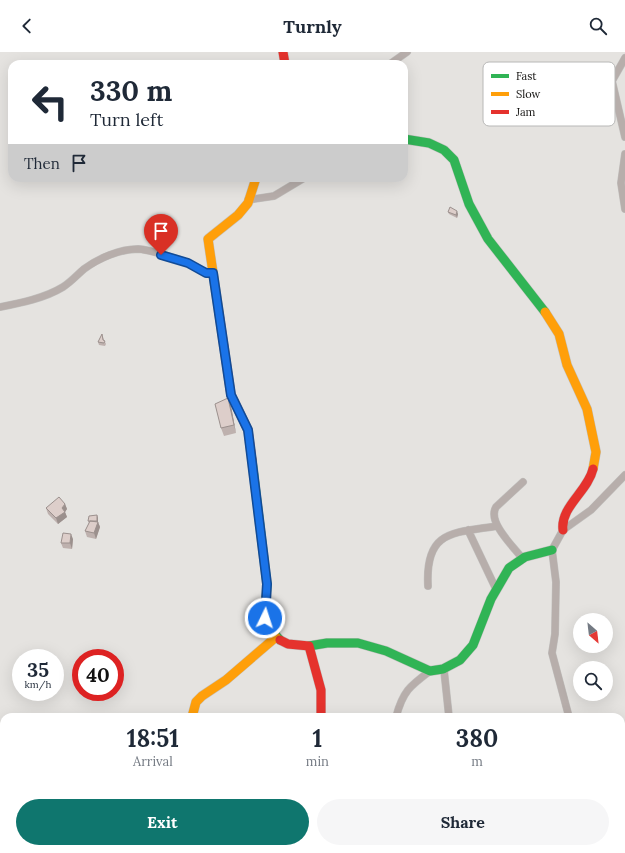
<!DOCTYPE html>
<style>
:root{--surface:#fff;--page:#f6f6f7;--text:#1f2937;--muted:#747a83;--accent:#0f766e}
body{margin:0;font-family:Lora,serif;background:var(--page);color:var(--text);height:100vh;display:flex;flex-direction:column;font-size:15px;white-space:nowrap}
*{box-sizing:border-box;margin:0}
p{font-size:13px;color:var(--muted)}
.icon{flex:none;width:22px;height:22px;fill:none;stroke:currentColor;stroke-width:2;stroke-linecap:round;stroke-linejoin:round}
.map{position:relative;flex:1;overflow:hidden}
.drawer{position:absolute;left:0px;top:661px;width:625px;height:140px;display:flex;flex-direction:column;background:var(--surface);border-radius:12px 12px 0 0;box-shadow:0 4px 16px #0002}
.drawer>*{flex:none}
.banner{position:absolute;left:8px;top:8px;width:400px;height:122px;border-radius:12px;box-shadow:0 4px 16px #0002;background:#fff;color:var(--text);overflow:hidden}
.needle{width:26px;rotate:152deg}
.tools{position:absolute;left:573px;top:561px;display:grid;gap:8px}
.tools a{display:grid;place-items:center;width:40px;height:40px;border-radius:50%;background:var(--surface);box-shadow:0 4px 16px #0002;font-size:20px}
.speed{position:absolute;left:12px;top:597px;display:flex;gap:8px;font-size:20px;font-weight:700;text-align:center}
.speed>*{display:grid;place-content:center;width:52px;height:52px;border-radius:50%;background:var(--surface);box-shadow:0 4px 16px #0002;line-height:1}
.speed small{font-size:10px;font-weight:400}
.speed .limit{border:6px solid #d22;background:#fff;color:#111}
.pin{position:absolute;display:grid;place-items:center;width:34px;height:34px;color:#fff;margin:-41px -17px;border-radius:50% 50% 50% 0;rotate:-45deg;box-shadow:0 0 4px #0007}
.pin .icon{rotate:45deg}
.me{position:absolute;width:44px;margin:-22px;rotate:4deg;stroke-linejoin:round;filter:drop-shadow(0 0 3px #0008)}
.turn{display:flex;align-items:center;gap:14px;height:84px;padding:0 16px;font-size:18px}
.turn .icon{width:52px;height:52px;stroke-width:2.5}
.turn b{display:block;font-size:28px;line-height:34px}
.then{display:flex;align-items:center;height:38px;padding:0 16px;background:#0003;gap:8px;font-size:15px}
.eta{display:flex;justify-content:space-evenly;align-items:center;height:68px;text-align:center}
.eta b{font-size:24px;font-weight:700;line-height:28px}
.action{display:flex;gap:8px;margin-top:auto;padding:8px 16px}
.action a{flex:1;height:46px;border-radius:24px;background:var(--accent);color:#fff;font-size:16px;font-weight:700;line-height:46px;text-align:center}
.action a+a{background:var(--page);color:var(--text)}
header{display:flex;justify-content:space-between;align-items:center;height:52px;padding:0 16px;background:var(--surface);font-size:18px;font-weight:700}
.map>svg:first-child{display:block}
</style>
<header><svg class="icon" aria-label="back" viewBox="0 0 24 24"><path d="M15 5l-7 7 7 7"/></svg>Turnly<svg class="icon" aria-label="search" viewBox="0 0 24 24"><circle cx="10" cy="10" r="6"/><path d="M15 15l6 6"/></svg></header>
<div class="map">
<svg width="625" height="801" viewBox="0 0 625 801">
<rect width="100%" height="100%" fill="#e5e3e0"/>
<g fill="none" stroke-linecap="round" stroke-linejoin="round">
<defs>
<path id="street" d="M625,6l-13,23 13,56
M390,12l17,-12
M625,102l-4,29 4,26
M248,148l26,-4 30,-18
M0,255c21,-4 45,-9 63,-20 8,-5 14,-12 21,-18 15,-11 36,-20 54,-20 13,1 38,9 50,14 9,4 15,10 25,10
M468,478l28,59
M522,506c-9,-12 -35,-36 -26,-51l27,-25
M428,534c-3,-56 25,-53 69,-60
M444,618l5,47
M396,665c7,-26 14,-31 34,-46
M569,665l-17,-64 3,-19 1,-52 -4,-32 11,-20 28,-20 34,-35
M513,797l13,4
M410,801l1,-4
M484,801l2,-4
M544,801l11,-4"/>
<path id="fast" d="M404,87l25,4 15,7 10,10 15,44 19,35 57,73
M252,408l15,124 -2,34 3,9 12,13
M309,594l18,-3h31l28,8 44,20 13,-2 17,-9 13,-15 18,-46 18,-31 16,-11 27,-7
M388,797l4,4"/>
<path id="slow" d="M545,260l14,22 8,31 20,44 9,43 -3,17
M219,261l-11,-74 30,-24 10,-12 8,-25
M192,665l4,-15 6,-6 24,-16 50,-43"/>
<path id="jam" d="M283,0l2,12
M219,261l12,82 17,35 4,30
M563,478c-3,-23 25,-39 30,-61
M280,588l8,4 21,2 12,44v27
M122,797v4"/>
</defs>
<use href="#street" stroke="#c2c1bf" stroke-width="8"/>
<use href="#fast" stroke="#c2c1bf" stroke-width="10"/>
<use href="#slow" stroke="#c2c1bf" stroke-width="10"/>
<use href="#jam" stroke="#c2c1bf" stroke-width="10"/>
<use href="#street" stroke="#b7aeab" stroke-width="7"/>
<use href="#fast" stroke="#30b455" stroke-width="9"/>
<use href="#slow" stroke="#ff9f0a" stroke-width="9"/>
<use href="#jam" stroke="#e5322d" stroke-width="9"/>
</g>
<path fill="#beb1ae" d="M448,160l10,2 -1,4 -8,-4z
M102,282l2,6 2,4 -1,2 -6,-1 -1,-3z
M228,346l3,8 5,27 -12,3 -3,-8z
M65,452l2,5 -2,3 2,5 -9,7 -10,-10 -2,-6z
M97,463l1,3v4l2,5 -4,12 -9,-2 -2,-6 4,-8 -1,-2z
M73,487l-1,10 -9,-1 -2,-5z"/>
<path fill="#9b908d" d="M457,159l1,3 -1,4 -1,-3z
M228,346l3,8 5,27 -2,-8z
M65,452l2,5 -2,3 2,5 -9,7 -2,-6z
M97,463l1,3v4l2,5 -4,12 -2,-6 3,-12z
M71,482l2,5 -1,10 -2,-6z"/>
<path fill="#ddceca" stroke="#9b908d" d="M450,155l7,4 -1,4 -8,-3z
M102,282l1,6 2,1 -1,2 -6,-1z
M228,346l6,27 -13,3 -6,-24z
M59,445l6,7 -3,4 3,4 -9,6 -10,-10z
M97,463v6h-9l1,-5z
M90,469l8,1 -4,11 -9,-2z
M63,481l8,1 -1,9h-9z"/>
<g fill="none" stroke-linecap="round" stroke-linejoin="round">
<defs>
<path id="route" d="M161,203l27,8 18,10h7l18,122 17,35 19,154 -2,34"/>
</defs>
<use href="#route" stroke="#114b97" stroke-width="10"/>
<use href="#route" stroke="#1a73e8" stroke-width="7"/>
</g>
<rect x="483" y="10" width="132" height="64" rx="6" fill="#fff" stroke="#b8b8b7" stroke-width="1"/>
<rect x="491" y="22" width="18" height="4" fill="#30b455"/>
<rect x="491" y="40" width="18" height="4" fill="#ff9f0a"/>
<rect x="491" y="58" width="18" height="4" fill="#e5322d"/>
<g font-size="11" fill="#12110f">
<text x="516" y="28">Fast</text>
<text x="516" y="46">Slow</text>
<text x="516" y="64">Jam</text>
</g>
</svg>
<div class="tools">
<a><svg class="needle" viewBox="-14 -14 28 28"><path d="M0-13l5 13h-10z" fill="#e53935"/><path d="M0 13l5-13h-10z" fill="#747a83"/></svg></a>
<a><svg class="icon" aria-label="search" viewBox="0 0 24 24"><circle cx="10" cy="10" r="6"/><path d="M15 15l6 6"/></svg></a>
</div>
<div class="speed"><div>35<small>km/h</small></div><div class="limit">40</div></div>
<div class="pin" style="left:161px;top:203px;background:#d93025"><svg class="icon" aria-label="arrive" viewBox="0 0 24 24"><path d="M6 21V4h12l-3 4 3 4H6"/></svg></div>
<svg class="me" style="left:265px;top:566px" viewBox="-20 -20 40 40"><circle r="17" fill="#1a73e8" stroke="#fff" stroke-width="3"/><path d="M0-11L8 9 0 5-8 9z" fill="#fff"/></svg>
<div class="banner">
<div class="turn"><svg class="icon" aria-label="left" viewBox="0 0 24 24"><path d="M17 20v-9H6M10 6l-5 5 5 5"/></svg><div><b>330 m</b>Turn left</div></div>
<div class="then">Then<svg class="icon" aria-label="arrive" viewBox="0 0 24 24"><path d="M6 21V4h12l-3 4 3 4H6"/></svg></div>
</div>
<section class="drawer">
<div class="eta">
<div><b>18:51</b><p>Arrival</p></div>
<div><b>1</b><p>min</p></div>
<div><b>380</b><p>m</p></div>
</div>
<div class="action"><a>Exit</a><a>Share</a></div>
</section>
</div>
